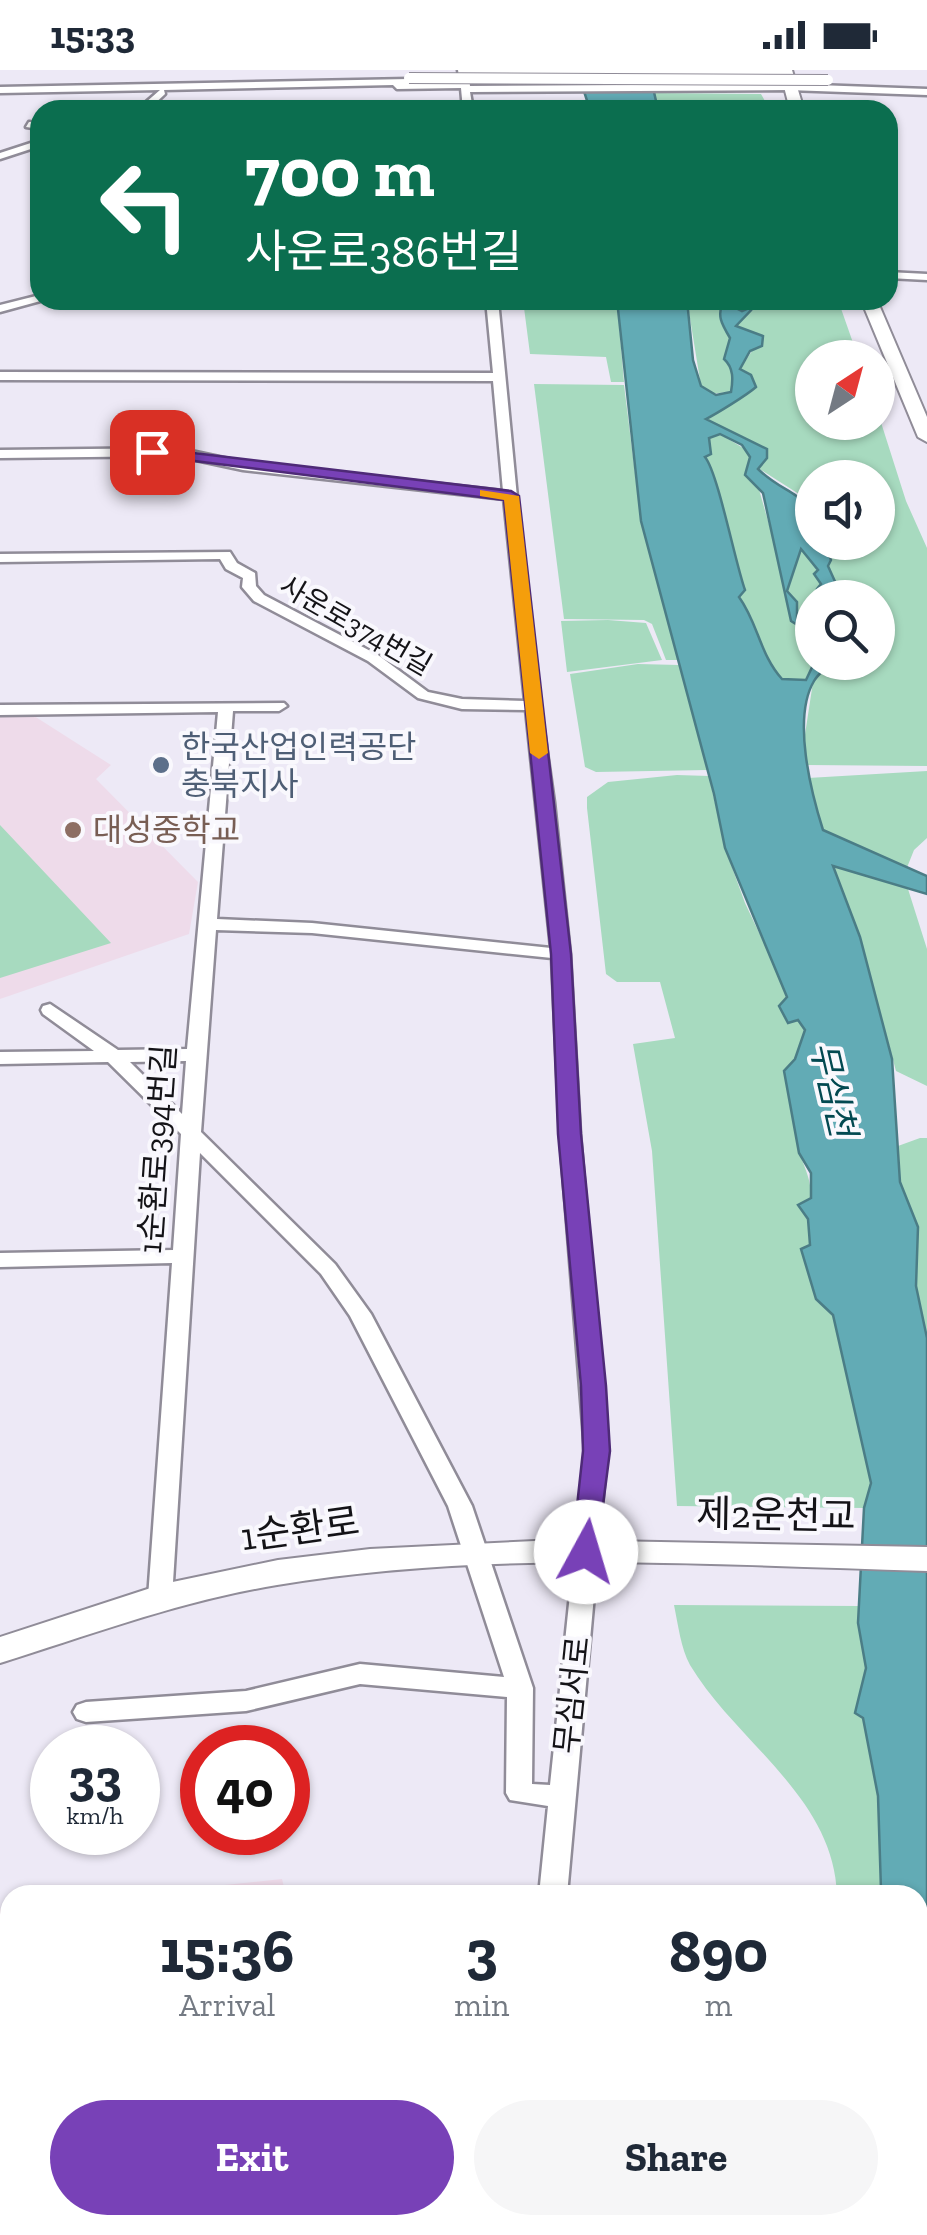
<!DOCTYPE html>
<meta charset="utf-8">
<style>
:root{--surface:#fff;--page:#f6f6f7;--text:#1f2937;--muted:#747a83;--accent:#7841b7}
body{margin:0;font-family:"Zilla Slab","Noto Sans KR",serif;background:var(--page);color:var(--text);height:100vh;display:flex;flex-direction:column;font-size:38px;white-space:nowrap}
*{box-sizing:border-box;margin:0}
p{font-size:32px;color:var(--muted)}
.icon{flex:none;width:55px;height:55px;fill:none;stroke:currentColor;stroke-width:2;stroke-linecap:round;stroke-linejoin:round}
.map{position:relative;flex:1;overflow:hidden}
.side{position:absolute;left:0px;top:1815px;width:928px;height:350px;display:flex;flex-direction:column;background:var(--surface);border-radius:30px 30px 0 0;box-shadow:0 2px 8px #0004}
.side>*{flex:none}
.top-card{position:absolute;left:30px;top:30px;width:868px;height:210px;border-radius:30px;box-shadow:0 2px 8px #0004;background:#0b6e4f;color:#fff;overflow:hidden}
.needle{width:65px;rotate:36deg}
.tools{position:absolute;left:795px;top:270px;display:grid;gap:20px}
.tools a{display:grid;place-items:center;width:100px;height:100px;border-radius:50%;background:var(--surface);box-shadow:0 2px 8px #0004;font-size:50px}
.speed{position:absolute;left:30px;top:1655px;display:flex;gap:20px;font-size:50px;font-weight:700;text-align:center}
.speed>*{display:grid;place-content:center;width:130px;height:130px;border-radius:50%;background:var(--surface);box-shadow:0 2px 8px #0004;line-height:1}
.speed small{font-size:25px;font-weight:400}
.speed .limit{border:15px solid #d22;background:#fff;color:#111}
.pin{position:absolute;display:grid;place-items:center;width:85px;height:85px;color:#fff;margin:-42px;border-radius:20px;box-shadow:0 5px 15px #0006}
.me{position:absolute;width:110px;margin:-55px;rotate:6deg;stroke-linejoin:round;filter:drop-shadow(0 0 8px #0008)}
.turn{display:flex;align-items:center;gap:35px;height:210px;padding:0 50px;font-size:45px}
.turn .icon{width:130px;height:130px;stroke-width:2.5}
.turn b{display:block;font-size:70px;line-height:85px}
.eta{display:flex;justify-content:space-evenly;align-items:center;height:170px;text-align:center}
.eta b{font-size:60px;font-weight:700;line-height:70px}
.primary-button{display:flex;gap:20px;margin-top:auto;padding:20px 50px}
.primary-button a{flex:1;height:115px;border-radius:60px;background:var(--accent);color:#fff;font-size:40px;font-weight:700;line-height:115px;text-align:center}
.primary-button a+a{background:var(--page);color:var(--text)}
.status{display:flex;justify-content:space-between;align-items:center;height:70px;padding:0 50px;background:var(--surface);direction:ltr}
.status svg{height:28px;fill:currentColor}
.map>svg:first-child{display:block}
</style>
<div class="status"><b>15:33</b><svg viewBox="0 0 49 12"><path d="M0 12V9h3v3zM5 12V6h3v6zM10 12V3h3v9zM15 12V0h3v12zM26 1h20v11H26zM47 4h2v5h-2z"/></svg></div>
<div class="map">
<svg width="927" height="2165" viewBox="0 0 927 2165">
<rect width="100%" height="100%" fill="#ede9f6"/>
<path fill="#eedbea" d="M0,644h31l80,51 -15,14 102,103 -9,52 -189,65z
M282,1809l4,16h-157z
M10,1837v318h352l-1,10h-361v-326z"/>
<path fill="#a7dabf" d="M654,23l107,1 9,16h-112z
M523,230h94l7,82h-13l-5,-25 -76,-3z
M687,230h36l7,38 -5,21 6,6v27l-24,2 -6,-8z
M748,230h90l20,57 -46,1v64h66v-9l28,88 21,47v218l-120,-1 -3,-24 9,-59 16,-19 49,-1v-64l-36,-1 -14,-31 3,-6 -7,-17 54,-1v-64h-66v37l-10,-19 -44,-28 9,-19 -62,-30 30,-20 5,-30 22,-33 -26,-10 6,-10 13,-7z
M534,314l90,1 17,136 37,139h-12l-14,-36 -8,-4 -80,-1z
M720,364l28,17 34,119 9,51 21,13 2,29 -8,17 -24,-1c-22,-24 -24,-56 -43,-82l6,-7c-11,-31 -25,-114 -40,-133l4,-19z
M801,479l13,12 7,24 -4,4 8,8 -13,1v32l-15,-9 -10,-30z
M608,550l38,3 16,37 -95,12 -6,-51z
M638,594l41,1 28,105 -111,2 -11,-5 -15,-93z
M927,701v67l-13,12 -8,20 -83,-40 -15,-52z
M677,705l32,1 16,72 20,55 60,127c-10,30 -16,94 -5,124 6,18 11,25 11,44l-13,7 10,14 8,80 17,16 22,89 16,79 -7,25 -187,-2 -25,-355 -19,-107 42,-6 -15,-56h-43l-11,-8 -19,-166v-11l21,-15z
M0,755l111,118 -111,35z
M833,795l75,24 19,60v137l-31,-15 -36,-134z
M920,1068h7v200l-11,-52 2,-59 -18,-45 -2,-36z
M674,1535l185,1 7,61 -5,22 2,29 15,78 3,95 -44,4c-3,-98 -101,-153 -147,-230 -9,-16 -12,-41 -16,-60z
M0,2126l10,3v26h123l47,10h-180z"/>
<path fill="#62abb5" stroke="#4b7d86" stroke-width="2.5" d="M552,0l100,13 6,27h-68l-8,-25z
M617,230h70l6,60 8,26 15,9 15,-3c2,-12 3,-24 -7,-33l6,-21c-9,-15 -13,-22 -7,-38h10l-1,6 10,5 7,-3 -7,-8 14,5 -20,21 27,10 -1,10 -12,5 -10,18 11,6 5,12c-9,8 -40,27 -50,32l61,30v9l-9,11c32,31 54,18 54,73l12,1 7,17 -3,6 14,31h-17l-8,-8 4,-5 -7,-10 4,-4 -17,-21 -14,42 10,11v19l15,13 -21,-13 -28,-128 -18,-18 5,-18 -8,-12 -22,-11 -11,4 2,16 -6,3c13,16 30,105 40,133l-6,7c19,26 21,58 43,82l24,1 8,-17h15c-4,7 -11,11 -15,18 -22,37 -3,111 9,149l104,46v18l-94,-28 27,71 32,122 8,123 18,45 -2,59 11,52v897h-41l-2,-10h34v-330h-46l9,-5 -3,-94 -15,-78 -8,-5 11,-45 -8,-45 6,-115 7,-25 -38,-168 -17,-16 -15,-50 9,-4 -2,-26 -10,-14 13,-7v-25l-12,-20 -15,-82 11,-12 10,-29 -7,-10 -10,3 -9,-17 8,-9 -62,-149 -11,-54 -73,-273z"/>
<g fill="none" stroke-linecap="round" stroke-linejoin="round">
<defs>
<path id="minor" d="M458,0h10l2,16 319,-2 138,5v6l-138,-5 -319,2 3,18h-10l-2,-22 -64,1 -4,-4 -229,5 1,4 -17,16h-11l23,-20 -160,3v-6l409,-8 4,4 47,-1z
M432,36l4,4h-96l5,-3z
M29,52l11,1v6l-14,-2z
M40,70v6l-40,13v-6z
M888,202l39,2v6l-39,-2z
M40,225v5h4l-44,12v-7z
M486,230h12l32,332 24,170 16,152 10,180 27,317 -40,444h-28l9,-89 -38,-6 -4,-7 1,-96 -147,-13 -114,27 -160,11 -9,-3 -4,-7 4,-7 9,-3 160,-11 114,-27 144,13 -56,-171 -98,-190 -29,-42 -121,-121 -28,445 -3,6 -9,3 -9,-3 -3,-6 24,-335 -172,4v-14l173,-3 8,-116 -73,-72 -108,2v-12l94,-1 -51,-37 -2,-4 2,-4 7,-2 68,46 69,-1 31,-337 -218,3v-10l284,-2 3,3 -8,5h-46l-16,208 95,4 239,25 -25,-238 -64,-1 -44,-11 -50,-37 -114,-60 -12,-14 1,-9 -17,-9 -6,-10 -220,3v-8l230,-2 7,11 18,10 1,13 8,9 114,60 50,37 34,7 63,2 -21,-202 -261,-29 -66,-14 -177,2v-8l177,-2 66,14 260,29 -10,-110 -493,-1v-8l493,1zM216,860l96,3 240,25 8,176 25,317 -35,334 -18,-1 1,-96 -61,-182 -101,-192 -36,-50 -134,-132zM186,991l-4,53 -52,-52z
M506,2155h30l-1,10h-30z"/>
<path id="major" d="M461,0h331l12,40h-14l-8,-31 -318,-2 -6,-4z
M861,230h16l50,117v25l-9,-5z
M556,1470l371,7v24c-216,-6 -436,-22 -650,14 -97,16 -184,49 -277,78v-26l163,-53 115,-24 92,-11z"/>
</defs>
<use href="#minor" stroke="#908c98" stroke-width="5"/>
<use href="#major" stroke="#908c98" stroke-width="4"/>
<use href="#minor" fill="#fff" fill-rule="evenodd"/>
<use href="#major" fill="#fff" fill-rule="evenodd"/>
<defs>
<path id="minor-bridge" d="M409,8l419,2"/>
</defs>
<use href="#minor-bridge" stroke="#908c98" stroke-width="12" stroke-linecap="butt"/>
<use href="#minor-bridge" stroke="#fff" stroke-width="10"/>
</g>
<path fill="#7841b7" stroke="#4e2a77" stroke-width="2.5" d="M152,378l359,43 8,5 52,458 10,180 25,252 4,65 -14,108 -10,3 -14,-10 11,-101 -2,-65 -23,-252 -7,-180 -47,-454 -357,-45 -2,-3z"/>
<path fill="#f59e0b" d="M480,420l39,6 29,257 -9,6 -9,-6 -26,-253 -24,-4z"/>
<circle fill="#5c6f8a" stroke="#f9f8fd" stroke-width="4" cx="161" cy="695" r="10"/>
<circle fill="#8d6e63" stroke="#f9f8fd" stroke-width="4" cx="73" cy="760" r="10"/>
<g text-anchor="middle" stroke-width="8" stroke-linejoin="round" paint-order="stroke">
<g font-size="28" fill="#141317" stroke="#f9f8fd">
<text transform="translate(356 555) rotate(30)" y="10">사운로374번길</text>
</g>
<g font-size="32" fill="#4e5e75" stroke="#f9f8fd" text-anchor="start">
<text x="181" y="688">한국산업인력공단<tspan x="181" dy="37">충북지사</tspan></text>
</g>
<g font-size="32" fill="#785e54" stroke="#f9f8fd" text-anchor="start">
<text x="93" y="771">대성중학교</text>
</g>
<g font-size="32" fill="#141317" stroke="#f9f8fd">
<text transform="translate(157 1079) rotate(-86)" y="11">1순환로394번길</text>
<text transform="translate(572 1625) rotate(-84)" y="11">무심서로</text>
</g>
<g font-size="35" font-style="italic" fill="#034951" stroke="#f9f8fd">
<text transform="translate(833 1019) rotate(77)" y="12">무심천</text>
</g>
<g font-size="38" fill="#141317" stroke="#f9f8fd">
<text transform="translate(776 1445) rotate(1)" y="13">제2운천교</text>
<text transform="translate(300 1459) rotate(-8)" y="13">1순환로</text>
</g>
</g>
</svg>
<div class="tools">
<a><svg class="needle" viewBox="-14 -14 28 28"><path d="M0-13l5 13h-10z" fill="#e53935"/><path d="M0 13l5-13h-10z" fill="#747a83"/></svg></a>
<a><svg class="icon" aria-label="sound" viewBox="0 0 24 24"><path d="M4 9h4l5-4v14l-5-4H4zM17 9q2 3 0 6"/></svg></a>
<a><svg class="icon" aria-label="search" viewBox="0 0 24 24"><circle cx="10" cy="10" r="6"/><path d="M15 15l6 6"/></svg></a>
</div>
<div class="speed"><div>33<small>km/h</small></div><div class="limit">40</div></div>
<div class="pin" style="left:152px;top:382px;background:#d93025"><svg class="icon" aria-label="arrive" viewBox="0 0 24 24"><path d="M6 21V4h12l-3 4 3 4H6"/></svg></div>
<svg class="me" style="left:586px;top:1482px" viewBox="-20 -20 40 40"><circle r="19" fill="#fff"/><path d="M0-13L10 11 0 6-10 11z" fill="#7841b7"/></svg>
<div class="top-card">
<div class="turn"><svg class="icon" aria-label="left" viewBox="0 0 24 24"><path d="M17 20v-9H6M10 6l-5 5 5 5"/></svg><div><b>700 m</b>사운로386번길</div></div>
</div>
<section class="side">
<div class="eta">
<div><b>15:36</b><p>Arrival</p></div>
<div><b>3</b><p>min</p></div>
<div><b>890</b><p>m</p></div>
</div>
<div class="primary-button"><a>Exit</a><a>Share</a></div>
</section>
</div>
